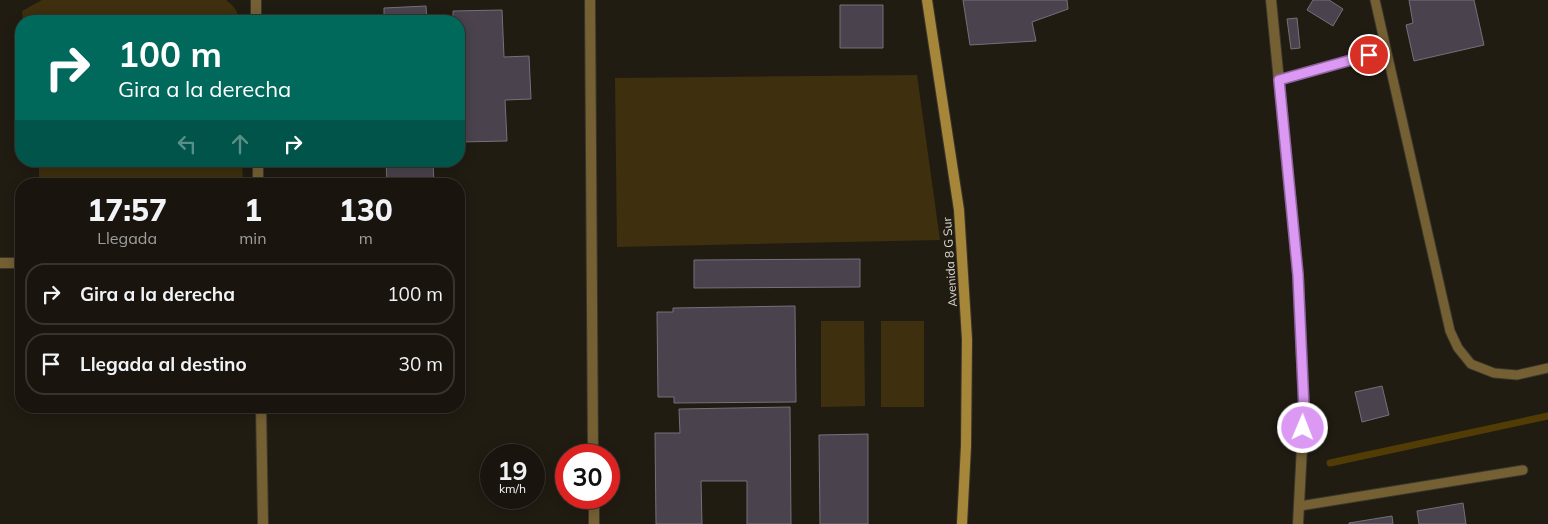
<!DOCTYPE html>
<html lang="es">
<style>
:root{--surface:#19150e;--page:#26221c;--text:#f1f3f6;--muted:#9f9f9e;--line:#37342e}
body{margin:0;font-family:Mulish,sans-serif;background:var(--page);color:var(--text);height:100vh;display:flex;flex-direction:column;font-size:19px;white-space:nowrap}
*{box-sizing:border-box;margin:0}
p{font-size:16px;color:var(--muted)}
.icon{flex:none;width:28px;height:28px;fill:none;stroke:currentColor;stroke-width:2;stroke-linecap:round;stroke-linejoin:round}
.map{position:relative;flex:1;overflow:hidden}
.sheet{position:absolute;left:15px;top:178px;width:450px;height:235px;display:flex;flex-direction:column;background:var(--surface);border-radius:20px;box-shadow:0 2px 12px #0003,0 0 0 1px var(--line)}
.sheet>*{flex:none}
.top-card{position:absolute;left:15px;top:15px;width:450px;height:152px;border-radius:20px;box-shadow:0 2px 12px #0003,0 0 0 1px var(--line);background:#00695c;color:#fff;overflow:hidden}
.speed{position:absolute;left:480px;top:444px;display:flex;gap:10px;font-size:25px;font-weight:700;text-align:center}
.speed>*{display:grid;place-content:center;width:65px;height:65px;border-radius:50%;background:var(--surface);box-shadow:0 2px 12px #0003,0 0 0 1px var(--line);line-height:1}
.speed small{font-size:12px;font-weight:400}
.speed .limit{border:8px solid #d22;background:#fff;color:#111}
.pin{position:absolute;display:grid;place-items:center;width:42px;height:42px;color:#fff;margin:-21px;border:2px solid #fff;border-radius:50%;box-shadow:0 1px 5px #0007}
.me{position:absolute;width:55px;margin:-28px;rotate:1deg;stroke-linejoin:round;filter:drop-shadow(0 0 4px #0008)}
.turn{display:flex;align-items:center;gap:18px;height:105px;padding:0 20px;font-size:22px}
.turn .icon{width:65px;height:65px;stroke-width:2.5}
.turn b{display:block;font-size:35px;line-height:42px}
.lanes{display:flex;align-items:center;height:48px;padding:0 20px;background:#0003;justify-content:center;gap:25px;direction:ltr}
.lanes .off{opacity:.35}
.eta{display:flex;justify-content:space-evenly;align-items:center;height:85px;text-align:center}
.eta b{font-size:30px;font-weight:800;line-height:35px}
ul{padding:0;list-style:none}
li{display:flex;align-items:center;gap:15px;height:62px;margin:0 10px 8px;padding:0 10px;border:2px solid var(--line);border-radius:20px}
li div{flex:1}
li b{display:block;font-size:19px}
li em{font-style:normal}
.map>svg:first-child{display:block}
</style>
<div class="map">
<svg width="1548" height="524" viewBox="0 0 1548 524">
<rect width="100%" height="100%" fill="#211c12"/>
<path fill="#3e300e" d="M42,0h184c7,5 13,12 13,21h-216l-1,-10z
M917,75l23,165 -323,7 -2,-169z
M39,161h203l1,23h-204z
M821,321h43l1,85 -44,1z
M881,321h43v86h-43z"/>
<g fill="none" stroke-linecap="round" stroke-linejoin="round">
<path stroke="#503c04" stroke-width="7" d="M1330,463l218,-47"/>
</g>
<path fill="#4a424c" stroke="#776f7a" d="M963,0h104l1,9 -36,13 4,19 -66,4z
M1313,0h16l14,9 -10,17 -26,-16z
M1409,0h65l10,45 -70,16 -8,-36 7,-2z
M840,5h43v43h-43z
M426,6l1,15h-43v-13z
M502,10l2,47 25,-1 2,43 -26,1 2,41 -48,1v-121h-6v-10z
M1297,18l3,30 -9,1 -4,-30z
M386,161h47l1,23h-47z
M860,259v28l-166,1v-28z
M795,306l1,96 -122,1v-6h-16l-1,-85h16v-4z
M1382,386l7,29 -27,7 -7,-30z
M790,407l1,117h-44v-43h-46l1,43h-46l-1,-91h25l-1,-24z
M868,434v90h-48l-1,-89z
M1463,503l3,21h-47l-2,-13z
M1392,516l1,8h-44v-1z"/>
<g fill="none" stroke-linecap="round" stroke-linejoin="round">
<defs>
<path id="lane" d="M1375,0l75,331 8,17 13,16 23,9 23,2 31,-7
M1279,80l107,-29
M1300,506l223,-36"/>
<path id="street" d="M256,0v21
M590,0l3,455
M1271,0l27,275 6,133 -6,116
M258,161v23
M0,263h21
M261,406l2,118
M594,498v26"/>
<path id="secondary" d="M927,0l32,210 8,129 -1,107 -4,78"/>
</defs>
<use href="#lane" stroke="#3b362d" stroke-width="11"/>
<use href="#street" stroke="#3b362d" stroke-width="12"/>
<use href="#secondary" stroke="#3b362d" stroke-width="12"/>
<use href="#lane" stroke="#746033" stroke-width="9"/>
<use href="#street" stroke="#746033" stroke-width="10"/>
<use href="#secondary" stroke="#a68639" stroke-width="10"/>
</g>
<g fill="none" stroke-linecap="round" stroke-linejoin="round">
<defs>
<path id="route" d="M1303,428l1,-20 -6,-133 -19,-195 90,-25"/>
</defs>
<use href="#route" stroke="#8f639f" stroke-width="12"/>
<use href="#route" stroke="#dc99f4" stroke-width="9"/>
</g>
<g text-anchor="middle" stroke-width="4" stroke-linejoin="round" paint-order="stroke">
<g font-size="12" fill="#dcd9d2" stroke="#211c12">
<text transform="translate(950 262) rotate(-94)" y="4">Avenida 8 G Sur</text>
</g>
</g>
</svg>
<div class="speed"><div>19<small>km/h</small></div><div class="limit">30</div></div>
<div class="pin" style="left:1369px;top:55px;background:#d93025"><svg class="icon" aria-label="arrive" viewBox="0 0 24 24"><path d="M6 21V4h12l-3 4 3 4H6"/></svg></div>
<svg class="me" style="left:1303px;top:428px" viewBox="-20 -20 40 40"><circle r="17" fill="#dc99f4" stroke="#fff" stroke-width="3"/><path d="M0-11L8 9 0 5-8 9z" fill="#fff"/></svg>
<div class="top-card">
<div class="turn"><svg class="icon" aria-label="right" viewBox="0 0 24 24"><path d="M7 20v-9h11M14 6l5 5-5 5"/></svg><div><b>100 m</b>Gira a la derecha</div></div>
<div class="lanes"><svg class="icon off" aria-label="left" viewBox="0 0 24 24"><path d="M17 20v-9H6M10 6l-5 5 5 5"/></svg><svg class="icon off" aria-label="ahead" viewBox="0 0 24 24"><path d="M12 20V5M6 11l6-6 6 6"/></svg><svg class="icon" aria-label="right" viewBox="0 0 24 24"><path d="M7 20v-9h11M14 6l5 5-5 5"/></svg></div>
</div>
<section class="sheet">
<div class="eta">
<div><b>17:57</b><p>Llegada</p></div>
<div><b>1</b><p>min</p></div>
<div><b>130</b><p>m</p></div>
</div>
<ul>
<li><svg class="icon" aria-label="right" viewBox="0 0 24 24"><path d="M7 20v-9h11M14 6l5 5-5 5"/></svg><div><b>Gira a la derecha</b></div><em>100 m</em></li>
<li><svg class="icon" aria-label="arrive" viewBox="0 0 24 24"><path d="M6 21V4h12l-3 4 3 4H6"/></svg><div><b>Llegada al destino</b></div><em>30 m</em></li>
</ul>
</section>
</div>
